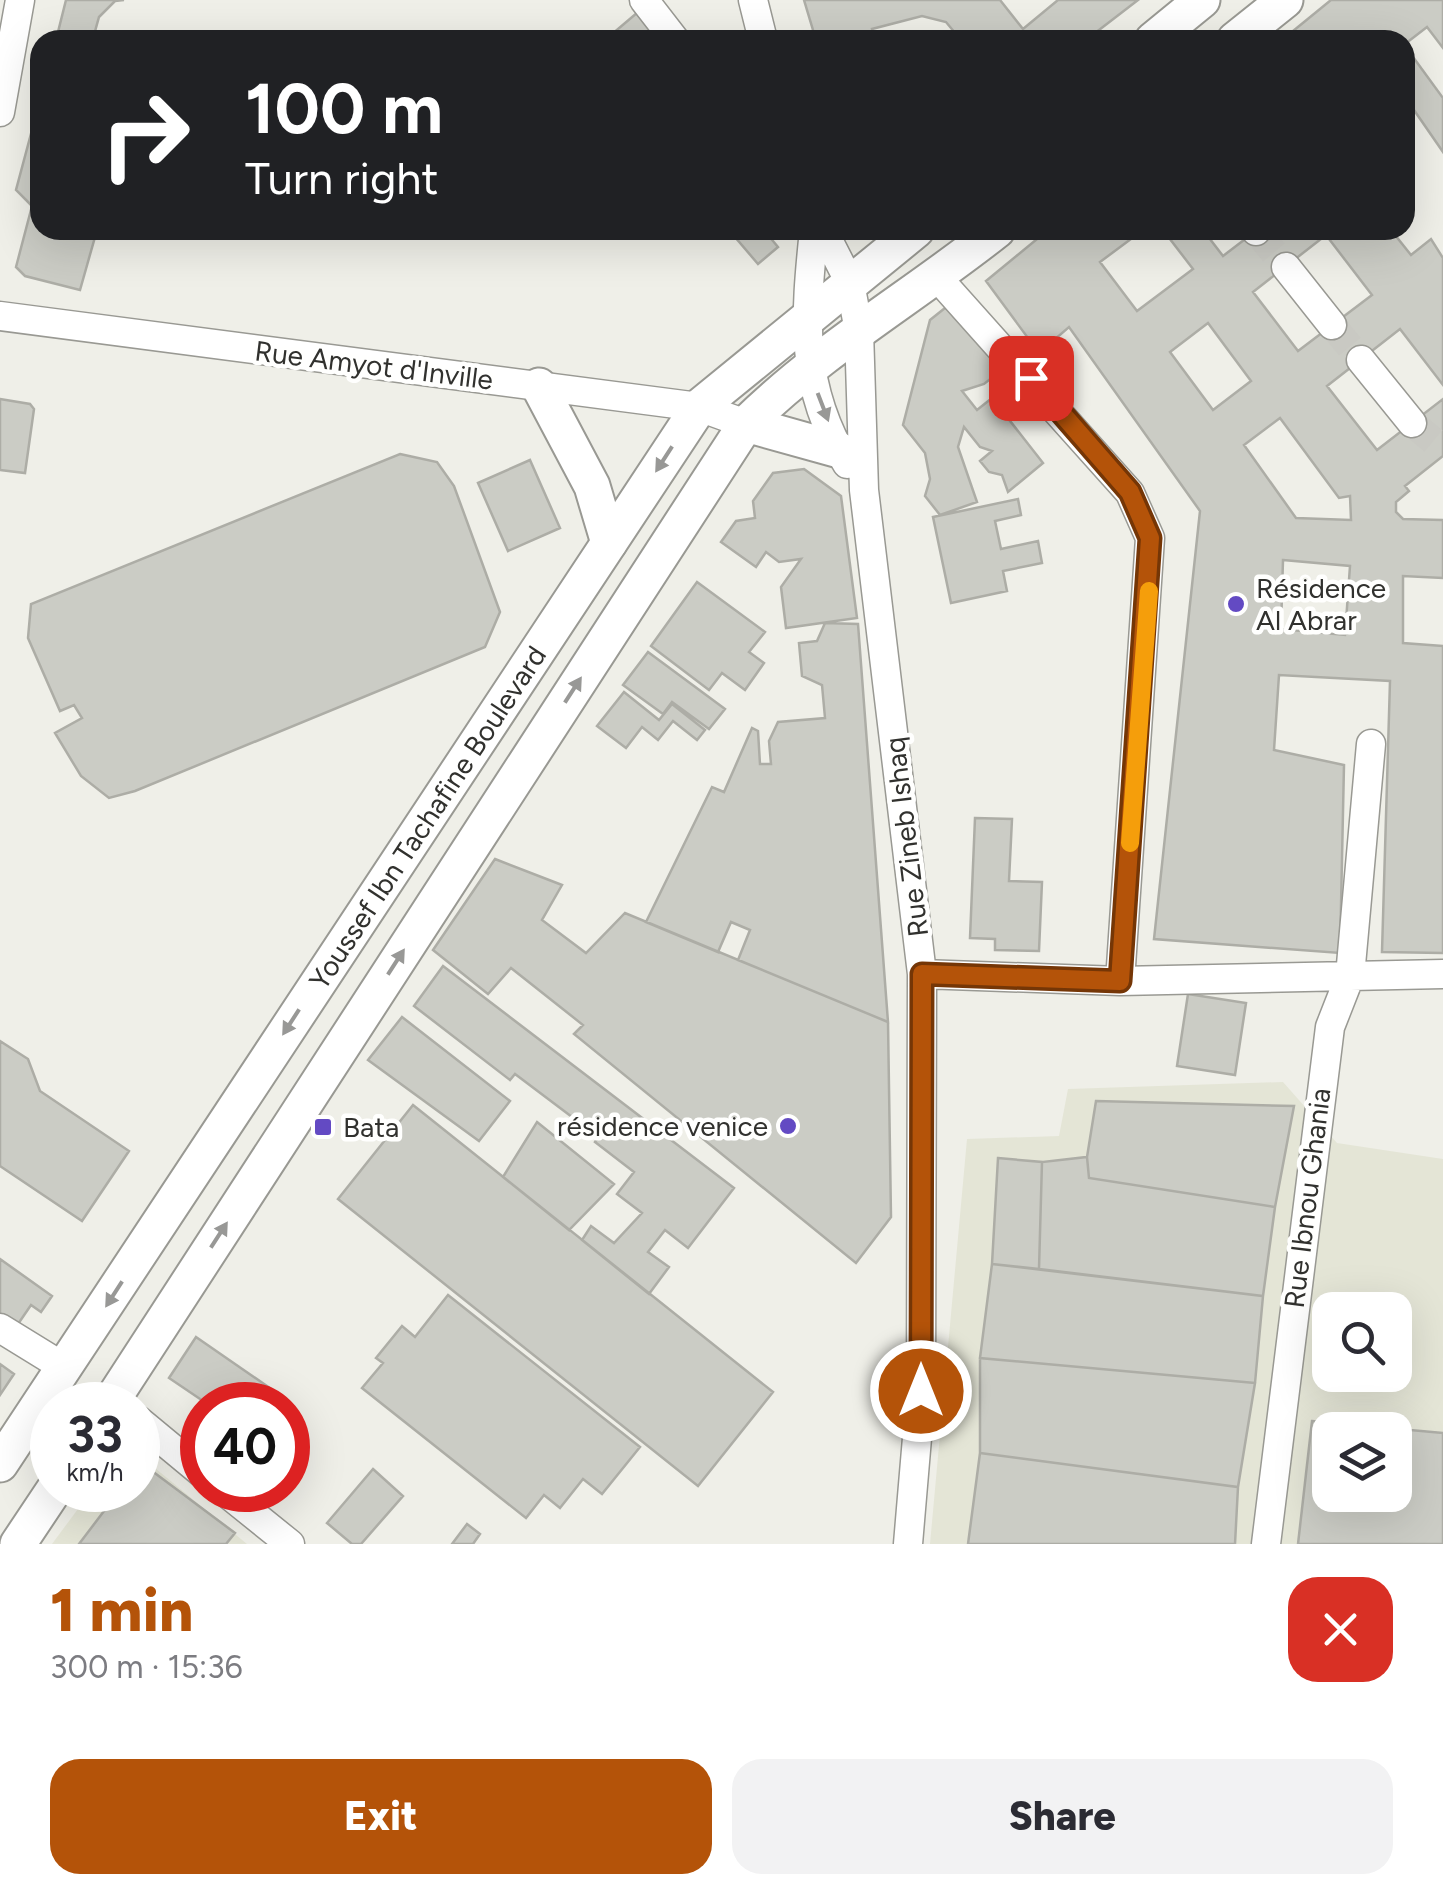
<!DOCTYPE html>
<meta charset="utf-8">
<style>
:root{--surface:#fff;--page:#f2f2f3;--text:#2b2b33;--muted:#7c7c81;--accent:#b45309}
body{margin:0;font-family:Figtree,sans-serif;background:var(--page);color:var(--text);height:100vh;display:flex;flex-direction:column;font-size:38px;white-space:nowrap}
*{box-sizing:border-box;margin:0}
p{font-size:32px;color:var(--muted)}
.icon{flex:none;width:55px;height:55px;fill:none;stroke:currentColor;stroke-width:2;stroke-linecap:round;stroke-linejoin:round}
.map{position:relative;height:1544px;overflow:hidden}
.panel{display:flex;flex-direction:column;background:var(--surface);flex:1}
.panel>*{flex:none}
.top-card{position:absolute;left:30px;top:30px;width:1385px;height:210px;border-radius:30px;box-shadow:0 10px 40px #0002;background:#202124;color:#fff;overflow:hidden}
.buttons{position:absolute;left:1312px;top:1292px;display:grid;gap:20px}
.buttons a{display:grid;place-items:center;width:100px;height:100px;border-radius:20px;background:var(--surface);box-shadow:0 10px 40px #0002;font-size:50px}
.speed{position:absolute;left:30px;top:1382px;display:flex;gap:20px;font-size:50px;font-weight:700;text-align:center}
.speed>*{display:grid;place-content:center;width:130px;height:130px;border-radius:50%;background:var(--surface);box-shadow:0 10px 40px #0002;line-height:1}
.speed small{font-size:25px;font-weight:400}
.speed .limit{border:15px solid #d22;background:#fff;color:#111}
.pin{position:absolute;display:grid;place-items:center;width:85px;height:85px;color:#fff;margin:-42px;border-radius:20px;box-shadow:0 5px 15px #0006}
.me{position:absolute;width:110px;margin:-55px;rotate:0deg;stroke-linejoin:round;filter:drop-shadow(0 0 8px #0008)}
.turn{display:flex;align-items:center;gap:35px;height:210px;padding:0 50px;font-size:45px}
.turn .icon{width:130px;height:130px;stroke-width:2.5}
.turn b{display:block;font-size:70px;line-height:85px}
.round{display:grid;place-items:center;flex:none;width:105px;height:105px;border-radius:30px;background:var(--page)}
.head{display:flex;align-items:center;justify-content:space-between;height:170px;padding:0 50px}
h1{font-size:60px;font-weight:800;line-height:75px;color:var(--accent)}
.cta{display:flex;gap:20px;margin-top:auto;padding:20px 50px}
.cta a{flex:1;height:115px;border-radius:30px;background:var(--accent);color:#fff;font-size:40px;font-weight:800;line-height:115px;text-align:center}
.cta a+a{background:var(--page);color:var(--text)}
.map>svg:first-child{display:block}
</style>
<div class="map">
<svg width="1443" height="1544" viewBox="0 0 1443 1544">
<rect width="100%" height="100%" fill="#efefe8"/>
<path fill="#e4e5d6" fill-rule="evenodd" d="M1283,1082l54,61 106,16v385h-513l37,-405 92,-3 9,-47zM1330,1310h65v65h-65zM1330,1430h65v65h-65z
M138,1454l109,90h-195l40,-54h46z"/>
<path fill="#cbccc5" stroke="#adada6" stroke-width="2.5" fill-rule="evenodd" d="M66,0h58l-9,1 -16,16 -5,18 18,5h-56z
M804,0h196l23,29 35,-29h80l-52,40h-125l-15,-18 -24,-6 -50,13 3,11h-59z
M1331,0h112v48l-16,-21 -22,17v-4h-123z
M638,12l23,28h-56z
M1405,46l38,52v54l-38,-55z
M40,100v130h57l-17,60 -55,-14 -9,-9 16,-61 -16,-16z
M729,230h45l-6,5 10,12 -20,17z
M1048,230h95l-43,32 37,49 56,-42 -30,-39h40l20,26 34,-26h134l20,25 20,-16 12,19v127l-43,-56 -73,57 50,64 66,-51v57l-38,30 4,5 -13,11v10l7,7 40,1v58l-40,-2v67l40,3v307l-61,-1 8,-271 -111,-6 -5,75 70,15 -4,188 -186,-14 46,-428 -131,-184 -30,26 -53,-72zM1326,235l46,60 -74,56 -45,-59zM1208,323l43,58 -38,29 -43,-58zM1280,418l59,80 11,-2 1,24 -55,-2 -52,-73zM1283,560l67,6 -5,69 -64,-6z
M955,300l53,65 -24,19 -22,7 15,19 15,-12 51,65 -35,29 -6,-17 -13,-3 -9,-11 12,-10 -12,-4 -16,-20 -6,20 19,55 -37,13 -15,-19 5,-17 -5,-26 -22,-28 27,-105z
M0,399l30,5 4,5 -9,64 -25,-3z
M400,454l37,8 17,24 46,126 -15,35 -350,144 -26,7 -28,-22 -26,-43 27,-15 -8,-13 -14,6 -32,-73 3,-34z
M530,460l30,68 -52,23 -30,-68z
M804,469l37,27 16,122 -71,10 -5,-41 20,-28 -22,3 -13,-10 -10,15 -35,-25 15,-21 19,-3 -2,-17 20,-28z
M1018,499l3,16 -26,6 6,28 37,-8 4,22 -39,8 4,20 -56,12 -18,-86z
M697,582l68,50 -16,20 15,11 -19,27 -23,-17 -13,17 -58,-44z
M825,623l33,1 30,398 -150,-62 12,-30 -19,-8 -13,30 -72,-30 66,-135 12,5 28,-64 6,3 2,33h11l-2,-23 9,-19 47,-4 -3,-33 -20,-9 -3,-33 18,-2z
M648,652l77,57 -16,20 -37,-27 -9,12 -40,-29z
M624,692l35,28 13,-16 33,26 -8,10 -24,-19 -15,19 -16,-13 -16,21 -29,-22z
M975,818l37,1 -3,62 33,1 -3,69 -44,-1v-11l-25,-1z
M495,859l67,26 -20,35 44,33 39,-40 263,109 3,195 -35,46 -282,-229 9,-9 -72,-57 -23,26 -55,-44z
M443,966l291,222 -46,60 -23,-18 -17,22 21,15 -20,27 -67,-54 9,-14 23,17 28,-30 -25,-19 17,-22 -39,-30 8,-11 -14,-11 -5,6 -69,-52 -5,6 -96,-74z
M1188,994l58,9 -11,72 -58,-9z
M402,1017l108,84 -31,40 -111,-81z
M0,1041l28,18 12,32 89,60 -47,70 -82,-55z
M1096,1101l198,5 -19,101 -186,-29 -2,-21z
M413,1105l360,287 -75,94 -360,-287z
M537,1122l77,62 -45,46 -66,-53z
M1087,1157l2,21 186,29 -12,89 -224,-27 3,-107z
M998,1158l44,4 -3,107 -47,-5z
M0,1259l52,37 -11,16 -10,-7 -15,22 -16,-11z
M992,1264l271,32 -8,87 -275,-25z
M448,1295l192,152 -38,47 -19,-15 -23,29 -16,-13 -18,23 -164,-130 21,-25 -7,-5 26,-32 13,11z
M196,1337l84,58 -7,10h-64l-40,-27z
M980,1358l275,25 -17,104 -258,-34z
M0,1364l14,10 -14,21z
M1312,1421l131,12v111h-145zM1330,1430h65v65h-65z
M980,1453l258,34 -3,57h-267z
M140,1462l95,71 -9,11h-147l41,-54h18z
M373,1469l30,27 -42,48h-9l-25,-21z
M467,1524l13,10 -7,10h-21z"/>
<g fill="none" stroke-linecap="round" stroke-linejoin="round">
<path stroke="#c9c9c3" stroke-width="28" stroke-dasharray="28 14" stroke-linecap="butt" d="M1256,231l30,36
M1332,325l29,35
M1412,423l31,26"/>
<defs>
<path id="minor" d="M644,0l31,40
M753,0l10,40
M0,112l20,-112
M814,230c-9,87 -15,156 33,234
M823,230l27,53 9,48 5,159 58,484 -1,417 -13,153
M1256,230v1
M1286,267l46,58
M937,277l193,216 20,45 -30,443
M0,316l699,91 47,17
M1361,360l51,63
M922,974l198,7 323,-7
M0,1328l65,40
M138,1420l64,53
M223,1490l67,54
M1266,1544l64,-517 20,-51 21,-232"/>
<g id="major">
<path d="M1153,40l49,-40"/>
<path d="M1235,40l50,-40"/>
<path d="M539,386l53,100 17,57"/>
<path d="M746,424l93,26"/>
<path d="M109,1405l637,-981c76,-75 168,-128 251,-194"/>
<path id="s1" d="M0,1464l699,-1057 217,-177"/>
<path d="M18,1544l36,-54"/>
</g>
</defs>
<use href="#minor" stroke="#999993" stroke-width="31"/>
<use href="#major" stroke="#999993" stroke-width="39"/>
<use href="#minor" stroke="#fff" stroke-width="28"/>
<use href="#major" stroke="#fff" stroke-width="35"/>
</g>
<defs><path id="oneway-solid" d="M-6-.8H1V-3.2L6.5 0L1 3.2V.8H-6Z" transform="scale(2.5)"/></defs>
<g fill="#989896">
<use href="#oneway-solid" transform="translate(823 407) rotate(69)"/>
<use href="#oneway-solid" transform="translate(664 459) rotate(123)"/>
<use href="#oneway-solid" transform="translate(573 690) rotate(-57)"/>
<use href="#oneway-solid" transform="translate(396 962) rotate(-57)"/>
<use href="#oneway-solid" transform="translate(291 1022) rotate(123)"/>
<use href="#oneway-solid" transform="translate(219 1235) rotate(-57)"/>
<use href="#oneway-solid" transform="translate(114 1294) rotate(123)"/>
</g>
<g fill="none" stroke-linecap="round" stroke-linejoin="round">
<defs>
<path id="route" d="M921,1391l1,-417 198,7 30,-443 -20,-46 -99,-114"/>
</defs>
<use href="#route" stroke="#753606" stroke-width="25"/>
<use href="#route" stroke="#b45309" stroke-width="18"/>
<path stroke="#f59e0b" stroke-width="18" d="M1130,843l19,-252"/>
</g>
<g fill="#634ac3" stroke="#fffffe" stroke-width="4">
<circle cx="1236" cy="604" r="10"/>
<circle cx="788" cy="1126" r="10"/>
<rect x="313" y="1117" width="20" height="20" rx="5"/>
</g>
<g text-anchor="middle" stroke-width="9" stroke-linejoin="round" paint-order="stroke">
<g font-size="28" fill="#31312e" stroke="#fffffe">
<text transform="translate(374 365) rotate(7)" y="10">Rue Amyot d'Inville</text>
<text dy="10" stroke="none"><textPath href="#s1" startOffset="775">Youssef Ibn Tachafine Boulevard</textPath></text>
<text transform="translate(906 837) rotate(-97)" y="10">Rue Zineb Ishaq</text>
<text transform="translate(1307 1198) rotate(-83)" y="10">Rue Ibnou Ghania</text>
</g>
<g font-size="28" fill="#31312e" stroke="#fffffe" text-anchor="start">
<text x="1256" y="598">Résidence<tspan x="1256" dy="32">Al Abrar</tspan></text>
<text x="768" y="1136" text-anchor="end">résidence venice</text>
<text x="343" y="1137">Bata</text>
</g>
</g>
</svg>
<div class="buttons">
<a><svg class="icon" aria-label="search" viewBox="0 0 24 24"><circle cx="10" cy="10" r="6"/><path d="M15 15l6 6"/></svg></a>
<a><svg class="icon" aria-label="layers" viewBox="0 0 24 24"><path d="M12 4l9 5-9 5-9-5zM3 14l9 5 9-5"/></svg></a>
</div>
<div class="speed"><div>33<small>km/h</small></div><div class="limit">40</div></div>
<div class="pin" style="left:1031px;top:378px;background:#d93025"><svg class="icon" aria-label="arrive" viewBox="0 0 24 24"><path d="M6 21V4h12l-3 4 3 4H6"/></svg></div>
<svg class="me" style="left:921px;top:1391px" viewBox="-20 -20 40 40"><circle r="17" fill="#b45309" stroke="#fff" stroke-width="3"/><path d="M0-11L8 9 0 5-8 9z" fill="#fff"/></svg>
<div class="top-card">
<div class="turn"><svg class="icon" aria-label="right" viewBox="0 0 24 24"><path d="M7 20v-9h11M14 6l5 5-5 5"/></svg><div><b>100 m</b>Turn right</div></div>
</div>
</div>
<section class="panel">
<div class="head"><div><h1>1 min</h1><p>300 m · 15:36</p></div><a class="round" style="background:#d93025;color:#fff"><svg class="icon" aria-label="close" viewBox="0 0 24 24"><path d="M6 6l12 12M18 6L6 18"/></svg></a></div>
<div class="cta"><a>Exit</a><a>Share</a></div>
</section>
